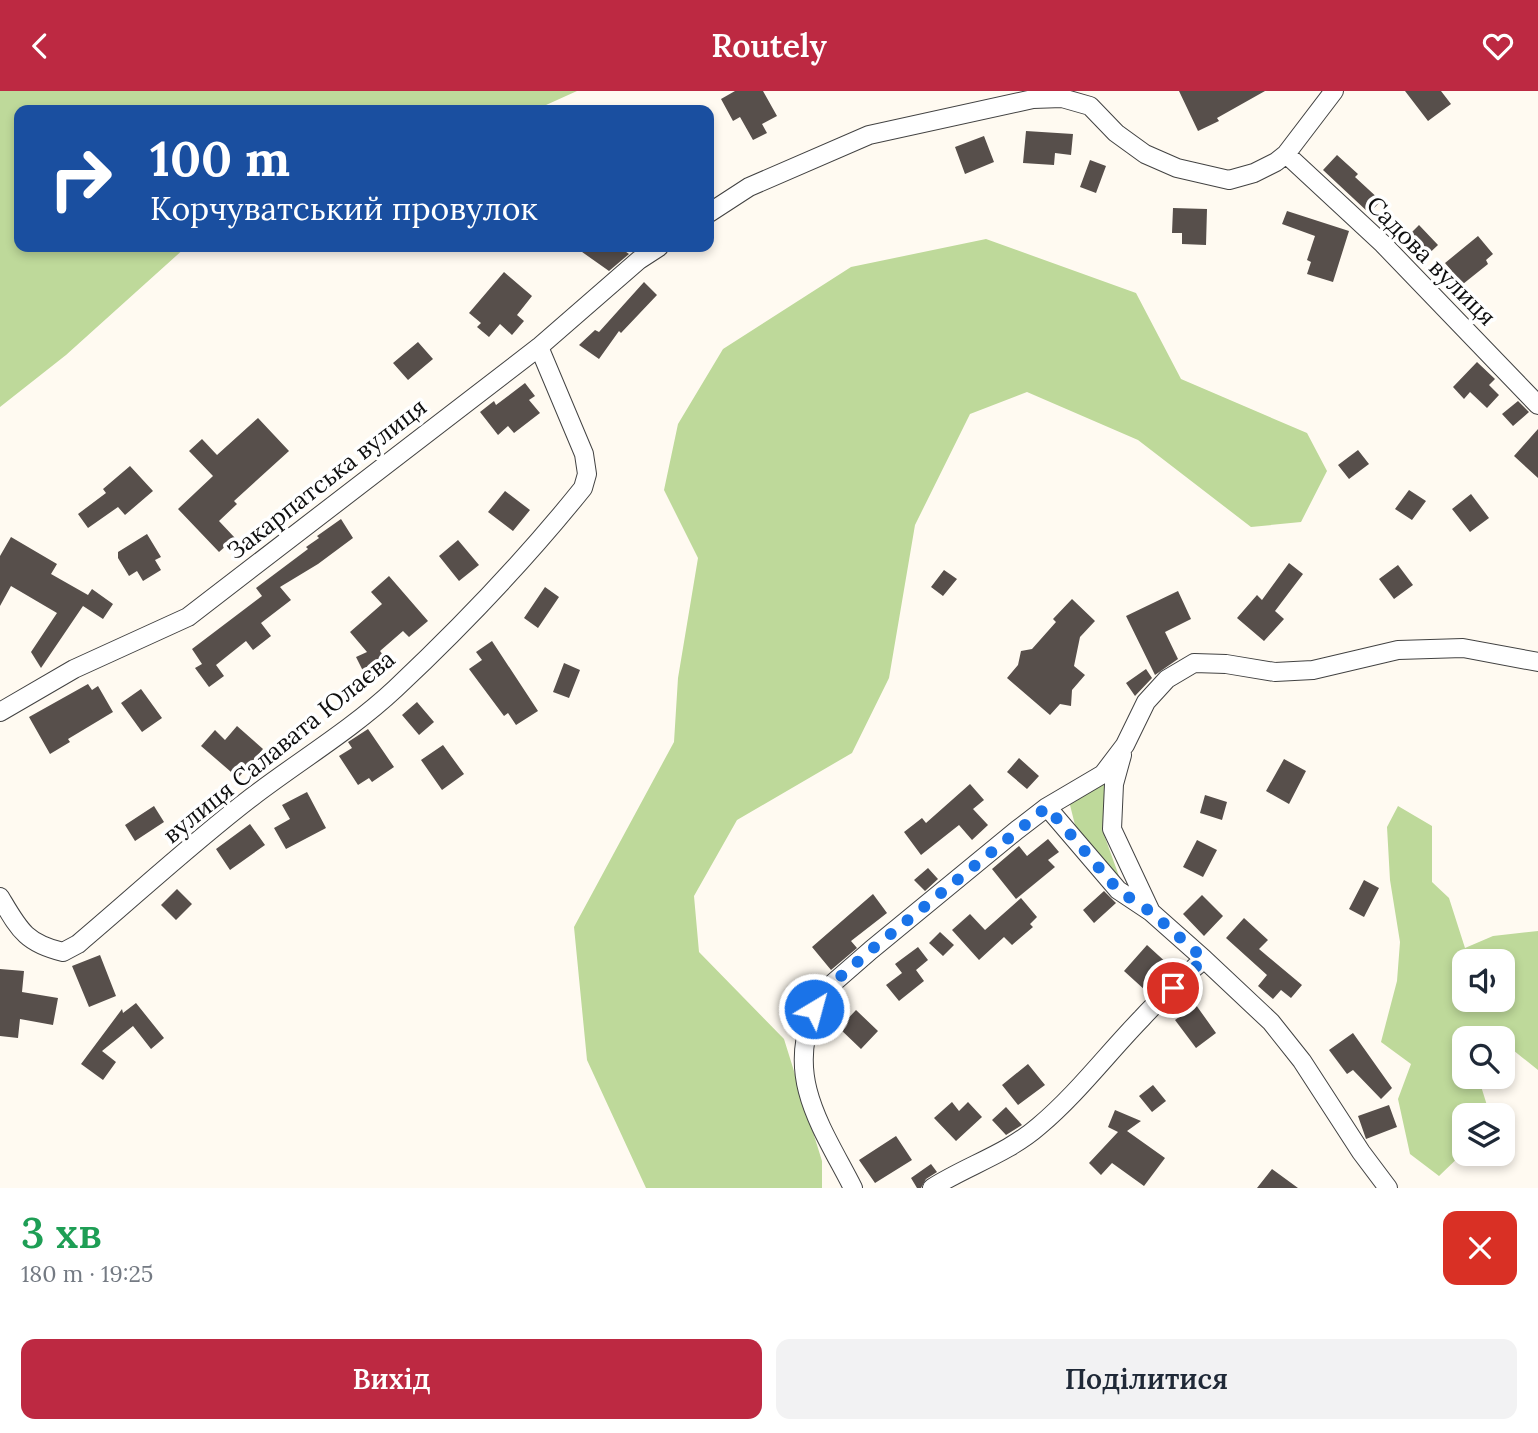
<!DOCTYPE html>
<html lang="uk">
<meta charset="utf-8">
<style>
:root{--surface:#fff;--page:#f2f2f3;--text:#1f2937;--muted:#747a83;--accent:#bd2942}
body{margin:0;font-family:Lora,serif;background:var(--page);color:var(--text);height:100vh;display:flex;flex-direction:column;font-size:26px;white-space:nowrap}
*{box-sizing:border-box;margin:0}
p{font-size:23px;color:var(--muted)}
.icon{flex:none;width:38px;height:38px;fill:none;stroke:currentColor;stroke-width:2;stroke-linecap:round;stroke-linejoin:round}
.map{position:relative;height:1097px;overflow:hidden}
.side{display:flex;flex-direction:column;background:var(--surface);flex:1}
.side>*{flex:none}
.hud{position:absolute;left:14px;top:14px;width:700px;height:147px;border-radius:14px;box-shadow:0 4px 10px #0003;background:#1a4fa0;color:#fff;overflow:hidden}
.controls{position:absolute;left:1452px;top:858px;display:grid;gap:14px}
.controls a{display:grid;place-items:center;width:63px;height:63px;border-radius:14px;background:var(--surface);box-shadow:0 4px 10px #0003;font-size:35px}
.pin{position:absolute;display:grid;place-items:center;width:60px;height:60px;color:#fff;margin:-30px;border:4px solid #fff;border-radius:50%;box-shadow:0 2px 7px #0007}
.me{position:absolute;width:77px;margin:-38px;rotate:37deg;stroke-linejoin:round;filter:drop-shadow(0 0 5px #0008)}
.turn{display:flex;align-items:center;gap:24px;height:147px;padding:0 21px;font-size:32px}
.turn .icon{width:91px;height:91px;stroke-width:2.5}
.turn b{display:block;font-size:49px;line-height:60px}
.round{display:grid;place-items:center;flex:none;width:74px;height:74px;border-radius:14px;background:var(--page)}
.headline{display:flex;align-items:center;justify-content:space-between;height:119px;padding:0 21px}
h1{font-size:42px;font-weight:600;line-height:52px;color:#1e9e55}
.action{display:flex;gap:14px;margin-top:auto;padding:14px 21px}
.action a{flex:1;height:80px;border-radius:14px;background:var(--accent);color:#fff;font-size:28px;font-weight:600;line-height:80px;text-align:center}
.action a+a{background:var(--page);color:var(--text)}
header{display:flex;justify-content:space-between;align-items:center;height:91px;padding:0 21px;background:var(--accent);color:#fff;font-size:32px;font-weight:600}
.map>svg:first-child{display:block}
</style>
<header><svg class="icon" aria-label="back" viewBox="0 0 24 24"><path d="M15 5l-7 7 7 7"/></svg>Routely<svg class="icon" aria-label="heart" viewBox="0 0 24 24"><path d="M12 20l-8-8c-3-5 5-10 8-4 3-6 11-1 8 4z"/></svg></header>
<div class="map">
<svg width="1538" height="1097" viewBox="0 0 1538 1097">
<rect width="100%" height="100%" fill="#fffaf1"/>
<path fill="#bed99a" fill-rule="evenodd" d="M0,0h577l-42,19h-516v137h167l-120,108 -66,52z
M986,148l150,54 45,86 126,54 20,38 -26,51 -50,5 -113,-87 -111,-48 -57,22 -55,111 -26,153 -37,75 -115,67 -43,76 5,56 85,87 38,122v27h-176l-59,-128 -13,-133 100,-185 4,-64 20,-120 -34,-68 14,-66 45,-75 128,-82z
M1110,681l-8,57 22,61 -46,-53 -9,-36z
M1398,715l34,20v56l17,16 16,50 28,-12 45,-5v139l-35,-28v-4h-38v38h18l-3,7 10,32h-25v36l-26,25 -29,-22 -12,-55 13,-35 -30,-22 16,-61 3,-39 -10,-62 -3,-53zM1465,870h38v38h-38z"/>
<path fill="#574f4b" d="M735,0h28l14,25 -15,8 5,9 -14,7 -13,-23 -7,4 -12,-22z
M1179,0h86l-48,27 2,3 -21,10z
M1405,0h36l10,13 -23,17z
M1026,40l47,3 -2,21 -16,-2 -1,12 -31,-2z
M984,45l10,26 -29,12 -10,-27z
M1337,64l21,19 -3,3 26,24 -12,12 -46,-43z
M1090,69l16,6 -10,27 -16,-6z
M1173,117l34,1 -1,36 -24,-1v-11h-10z
M1287,120l62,20 -16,51 -26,-8 4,-12 -4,-2 8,-24 -33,-12z
M1419,134l19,20 -17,16 -13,-14 2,-3 -5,-5z
M1478,145l15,18 -7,6 2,4 -25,20 -18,-21z
M575,156h44l10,7 -20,17z
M504,181l28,24 -15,19 7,6 -12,14 -12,-11 -11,13 -12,-10 4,-4 -12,-10z
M644,191l13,13 -36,38 -2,-2 -20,28 -20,-14 16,-15 4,2z
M418,251l15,17 -25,21 -15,-17z
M1477,271l18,17 -6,6 10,10 -12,13 -17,-16 -6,7 -11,-12z
M525,292l10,13 -6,4 11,13 -26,20 -6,-7 -10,9 -18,-23 14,-11 2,4z
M1518,310l11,11 -16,14 -11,-12z
M258,327l31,33 -55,50 3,3 -18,17 16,17 -16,14 -41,-43 35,-33 -24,-25 13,-12 15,16z
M1538,338v49l-24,-22z
M1358,359l11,14 -20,15 -11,-14z
M130,375l23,25 -28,24 -7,-8 -30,21 -10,-14 28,-21 -3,-4z
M1409,399l17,11 -14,19 -17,-11z
M505,400l25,19 -17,21 -25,-19z
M1471,403l18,24 -19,14 -18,-23z
M341,428l12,19 -35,26 -38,23 11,13 -30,23 10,13 -18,14 -7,-9 -30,24 8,11 -15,11 -14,-19 7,-4 -10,-15 70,-53 -6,-8 52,-39 -2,-2 13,-9 -2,-2z
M147,443l14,23 -6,3 6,10 -18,11 -6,-10 -8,5 -11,-18v-6z
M11,446l46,27 -6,10 37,21 4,-6 21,15 -10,15 -20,-13 -42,62 -10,-16 26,-39 -46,-27 -11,20v-50z
M458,449l21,25 -20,16 -20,-25z
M1289,472l14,11 -28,37 9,8 -20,22 -27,-23 20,-23 5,5z
M1398,474l15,20 -19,14 -15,-20z
M944,479l13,9 -14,17 -12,-9z
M389,485l39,45 -19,16 -6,-6 -23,20 6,8 -8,7 -14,7 -8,-16 11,-5 -17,-20 32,-28 -11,-12z
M545,496l14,10 -21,31 -14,-10z
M1178,500l13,28 -26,13 13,27 -23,16 -29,-59z
M1072,508l23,22 -15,16 -6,29 11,9 -13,15 -1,16 -11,-2 -10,11 -43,-37 11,-13 3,-14 11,-2 24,-27 -3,-3z
M492,550l46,70 -22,14 -8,-12 -4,3 -35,-47 13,-9 -6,-8z
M564,572l16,7 -11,28 -16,-6z
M1146,578l6,9 -17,18 -9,-13z
M88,593l4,6 6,-4 15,26 -45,27 2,3 -20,12 -21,-37z
M141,598l21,29 -20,14 -21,-29z
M417,611l17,20 -15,13 -17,-20z
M237,635l26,23 -25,29 -37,-32 14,-16 10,10z
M368,638l26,38 -22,15 -3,-4 -11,7 -19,-29 13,-8 -4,-6z
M443,654l21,29 -22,16 -21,-30z
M1019,667l20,18 -12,13 -20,-17z
M1284,668l22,12 -17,33 -23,-13z
M970,693l14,16 -11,9 15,16 -16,15 -13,-15 -38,30 -17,-23 18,-14 4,5z
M307,701l19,36 -40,21 -12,-21 16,-9 -8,-14z
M1205,704l22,7 -5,18 -22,-7z
M154,715l10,16 -29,19 -10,-16z
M250,733l15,21 -35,25 -14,-21z
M1048,748l11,13 -11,8 7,7 -39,32 -24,-30 27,-23 8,10z
M1197,749l20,10 -14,27 -20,-10z
M928,777l10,11 -13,12 -11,-11z
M1364,789l15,8 -15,29 -15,-8z
M177,798l15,15 -16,16 -15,-15z
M1104,800l12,12 -22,20 -11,-13z
M873,803l14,19 -36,28 6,7 -26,22 -19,-23z
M1202,804l21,21 -19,20 -21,-22z
M1021,807l16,19 -7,7 3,3 -21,18 -8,-8 -25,23 -27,-30 18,-16 15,16z
M1244,827l24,22 -9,9 43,36 -11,13 -10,-8 -8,9 -15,-13 9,-11 -41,-37z
M940,841l14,13 -11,11 -14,-13z
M1147,854l22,20 -23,26 -22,-20z
M918,856l10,13 -12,10 8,11 -25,20 -13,-16 16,-12 -7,-9z
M100,864l16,41 -27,11 -17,-41z
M0,878l24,2 -2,21 36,6 -5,27 -33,-6 -2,19 -18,-2z
M136,912l28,35 -13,11 -18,-23 -31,25 14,11 -13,18 -22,-16 41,-55 1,4z
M1196,914l20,28 -20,15 -21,-28z
M856,919l22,21 -17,18 -22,-21z
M1353,942l39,55 -11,11 -28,-29 -6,4 -18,-24z
M1028,973l17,21 -27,20 -16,-20z
M1153,994l13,16 -14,11 -13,-16z
M952,1011l7,9 9,-9 14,15 -26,24 -22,-23z
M1389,1014l8,22 -31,12 -8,-23z
M1006,1016l16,18 -16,10 -14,-15z
M1115,1019l26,11 -14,10 38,27 -21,28 -32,-23 -11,12 -12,-12 29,-31 -10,-5z
M896,1045l16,24 -37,23 -16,-23z
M931,1073l6,8 -11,7 -5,9h-4l-6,-10z
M1272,1078l26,19h-41z"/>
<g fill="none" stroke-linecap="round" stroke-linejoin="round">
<defs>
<path id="street" d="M1286,63l97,90 155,161
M709,122l40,-26 120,-52 164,-36 29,-1 28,8 26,27 29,21 32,14 52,12 25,-7 22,-11 10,-8 48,-63
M0,621l74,-43 114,-52 351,-270 100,-87 20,-13
M1122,664l-8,29 -2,45 39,83
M1047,716l71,83 33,22 53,47 67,63 31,39 59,91 27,36
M0,806c19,32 25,46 63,55l15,-8c58,-49 114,-101 174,-147 47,-36 99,-67 143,-108 67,-63 131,-130 188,-201l4,-14 -3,-20 -45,-107
M853,1097c-30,-59 -68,-109 -39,-177 4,-10 12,-19 18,-27l39,-34 146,-120 30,-23 56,-33 22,-29 21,-43 21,-23 27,-16 32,1 49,8 38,-2 85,-20 65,-2 75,14
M932,1097c34,-22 75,-34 107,-62 38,-32 68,-72 103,-108 19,-21 41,-40 62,-59"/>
</defs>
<use href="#street" stroke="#424242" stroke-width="20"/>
<use href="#street" stroke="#fff" stroke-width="18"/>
</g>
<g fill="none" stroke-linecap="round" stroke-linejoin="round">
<path stroke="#1a73e8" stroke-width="12" stroke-dasharray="0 21.6" d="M814,918l18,-25 39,-34 176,-143 71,83 33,22 53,47 -31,29"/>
</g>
<g text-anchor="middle" stroke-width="7" stroke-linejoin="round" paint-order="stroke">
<g font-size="24" fill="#0f0f0f" stroke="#fff">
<text transform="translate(1431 170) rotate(45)" y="8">Садова вулиця</text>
<text transform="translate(327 388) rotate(-38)" y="8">Закарпатська вулиця</text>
<text transform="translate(279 656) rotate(-39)" y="8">вулиця Салавата Юлаєва</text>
</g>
</g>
</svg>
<div class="controls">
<a><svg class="icon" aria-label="sound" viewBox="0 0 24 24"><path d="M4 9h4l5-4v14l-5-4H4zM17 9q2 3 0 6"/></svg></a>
<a><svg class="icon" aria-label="search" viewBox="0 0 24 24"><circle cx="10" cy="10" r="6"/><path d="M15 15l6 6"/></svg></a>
<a><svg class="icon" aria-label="layers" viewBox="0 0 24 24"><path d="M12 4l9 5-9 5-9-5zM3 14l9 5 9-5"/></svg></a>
</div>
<div class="pin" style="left:1173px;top:897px;background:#d93025"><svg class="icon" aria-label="arrive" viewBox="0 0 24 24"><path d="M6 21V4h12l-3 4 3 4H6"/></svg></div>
<svg class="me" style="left:814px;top:918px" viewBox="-20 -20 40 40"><circle r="17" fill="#1a73e8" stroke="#fff" stroke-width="3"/><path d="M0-11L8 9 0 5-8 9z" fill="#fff"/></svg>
<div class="hud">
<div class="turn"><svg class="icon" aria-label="right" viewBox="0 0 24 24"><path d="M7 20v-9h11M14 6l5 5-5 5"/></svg><div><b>100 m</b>Корчуватський провулок</div></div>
</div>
</div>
<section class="side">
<div class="headline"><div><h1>3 хв</h1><p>180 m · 19:25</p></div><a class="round" style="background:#d93025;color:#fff"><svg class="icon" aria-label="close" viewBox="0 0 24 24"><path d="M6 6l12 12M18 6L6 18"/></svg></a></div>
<div class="action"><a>Вихід</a><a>Поділитися</a></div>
</section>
